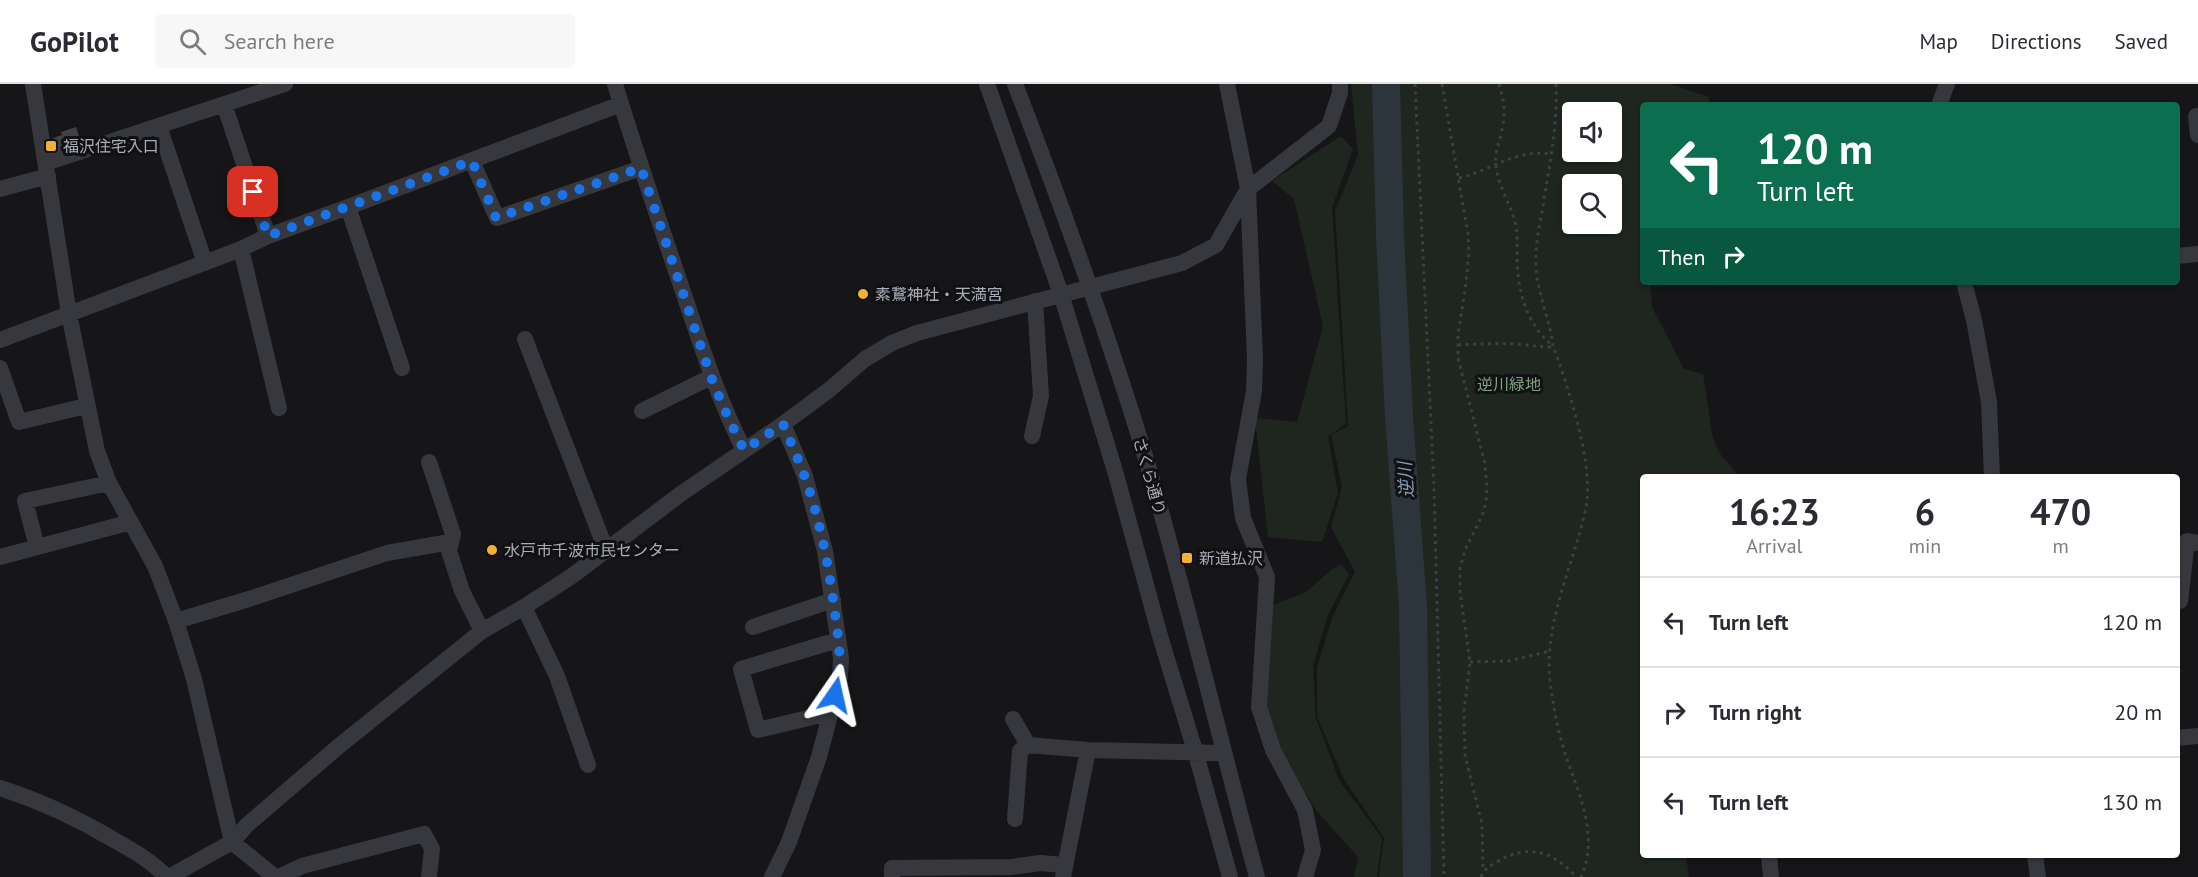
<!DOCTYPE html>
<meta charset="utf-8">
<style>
:root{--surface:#fff;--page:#f7f7f7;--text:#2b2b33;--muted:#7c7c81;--line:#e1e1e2}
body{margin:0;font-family:"PT Sans","Noto Sans JP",sans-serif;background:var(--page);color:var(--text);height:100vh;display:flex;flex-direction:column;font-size:22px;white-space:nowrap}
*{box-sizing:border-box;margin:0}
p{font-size:20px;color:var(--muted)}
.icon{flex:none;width:33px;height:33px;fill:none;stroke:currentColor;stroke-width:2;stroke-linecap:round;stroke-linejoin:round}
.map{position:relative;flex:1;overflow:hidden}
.side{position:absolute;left:1640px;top:390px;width:540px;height:384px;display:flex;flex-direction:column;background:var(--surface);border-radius:6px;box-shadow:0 2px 4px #0004}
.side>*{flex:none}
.banner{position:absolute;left:1640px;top:18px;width:540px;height:183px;border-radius:6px;box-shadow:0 2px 4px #0004;background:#0b6e4f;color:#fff;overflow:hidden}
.tools{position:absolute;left:1562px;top:18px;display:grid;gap:12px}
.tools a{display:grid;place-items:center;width:60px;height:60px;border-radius:6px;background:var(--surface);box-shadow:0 2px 4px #0004;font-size:30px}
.pin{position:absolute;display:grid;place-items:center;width:51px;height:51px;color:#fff;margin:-26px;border-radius:12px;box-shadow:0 3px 9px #0006}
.me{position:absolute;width:66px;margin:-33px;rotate:11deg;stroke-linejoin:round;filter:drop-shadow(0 0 4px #0008)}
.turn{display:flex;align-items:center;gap:21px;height:126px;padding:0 18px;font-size:27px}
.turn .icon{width:78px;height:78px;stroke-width:2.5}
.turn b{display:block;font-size:42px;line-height:51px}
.then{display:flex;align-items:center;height:57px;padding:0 18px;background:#0003;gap:12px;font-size:22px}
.eta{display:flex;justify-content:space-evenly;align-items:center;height:102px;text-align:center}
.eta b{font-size:36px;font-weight:700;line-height:42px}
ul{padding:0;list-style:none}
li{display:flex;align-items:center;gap:18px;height:90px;padding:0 18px;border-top:2px solid var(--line)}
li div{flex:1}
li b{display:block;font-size:22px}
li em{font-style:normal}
header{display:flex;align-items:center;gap:36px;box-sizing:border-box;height:84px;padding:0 30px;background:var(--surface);border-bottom:2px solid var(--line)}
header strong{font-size:28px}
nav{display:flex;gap:33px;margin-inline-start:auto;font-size:21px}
.search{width:420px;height:54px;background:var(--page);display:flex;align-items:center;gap:15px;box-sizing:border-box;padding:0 21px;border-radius:6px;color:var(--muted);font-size:22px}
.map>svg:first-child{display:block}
</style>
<header>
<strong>GoPilot</strong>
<div class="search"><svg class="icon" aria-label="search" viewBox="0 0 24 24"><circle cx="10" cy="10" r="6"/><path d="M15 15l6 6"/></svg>Search here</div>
<nav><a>Map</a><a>Directions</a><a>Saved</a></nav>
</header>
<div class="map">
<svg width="2198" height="793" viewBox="0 0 2198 793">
<rect width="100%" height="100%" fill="#161618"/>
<path fill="#1e261f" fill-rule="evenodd" d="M1351,0h319l39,13v8h-67v177h8l2,25 32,62 19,5 10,65 8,16 19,22h-98v378h44l3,22h-310l5,-39 -40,-59 -27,-62v-49l15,-50 23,-46 -24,-45 11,-40 -11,-52 17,-9 -13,-215 23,-56zM1611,28v40h-39v-40zM1572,100h39v40h-39z
M1341,52l12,13 -21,59 14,216 -18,12 10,57 -16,49 -54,-5 -13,-119 42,4 26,-96 -29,-127 -22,-18z
M1341,480l8,10 -22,43 -14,49 3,52 23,62 43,58 -5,39h-23l4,-20 -42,-47 -46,-76 -10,-68 13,-61 33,-13 26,-23z"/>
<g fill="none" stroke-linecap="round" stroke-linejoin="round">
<path stroke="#2c353c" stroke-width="28" d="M1386,0l4,151 9,182 14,188 4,272"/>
</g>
<path fill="#404145" d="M76,43l6,18 -24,11 -5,-18 9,-3 -1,-3z"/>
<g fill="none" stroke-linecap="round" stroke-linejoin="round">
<path stroke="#3d3f44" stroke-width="3" stroke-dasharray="3 4.5" stroke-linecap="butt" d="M1415,0l19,404 10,389
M1442,0l26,150 1,19 -4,38 -7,43v24l27,106 2,24 -1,14 -4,14 -17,34 -5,18v24l10,70 -6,49 1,44 17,69 1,47
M1499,0c5,16 7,29 3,45 -2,13 -8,24 -6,36 2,21 14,38 19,57 3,11 2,21 2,32 0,34 8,69 35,91
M1556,0c2,41 -7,82 -13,123 -4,19 -8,39 -7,59 1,27 14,53 17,80 15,40 39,114 34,155 -1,9 -4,18 -6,27 -14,51 -39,106 -30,160 3,24 8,48 16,71 13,37 32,79 14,118
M1459,94c34,-8 55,-29 92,-24
M1458,261c20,-1 39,-2 59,-1 12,1 22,3 34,3
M1470,578l38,-1 42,-10
M1481,793c3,-8 9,-11 16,-15 31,-19 56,-11 79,15"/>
<path stroke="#37383d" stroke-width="16" d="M33,0l36,230 28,137 12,32 46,83 21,55 18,58 38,163 43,35
M615,0c19,63 40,125 61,187 21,61 39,122 68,179
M987,0l74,210 54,177 45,165 36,118 34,123
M1015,0c49,127 95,255 134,385 39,135 71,272 108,408
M1227,0l21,105 7,170 -1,32 -16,88 5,39 24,59 -8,130 14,43 32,60 8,40 -8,27
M224,20l44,132
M1939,21l8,-21
M2196,32l2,19
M159,42l46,137
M472,77l25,57 144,-50
M46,79l239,-79
M0,105l48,-13
M348,123l54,161
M241,165l38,159
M2176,172l22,-2
M1964,198l10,38 15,82 3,75
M525,255l81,211
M0,256l241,-91 27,-13 80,-29 273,-103
M0,284l19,54 67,-16
M642,327l69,-34
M1032,352l9,-40 -6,-95
M429,378l24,72 -4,17 13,40 20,40
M37,463l-12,-46 84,-18
M0,473l131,-35
M2176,517h4l7,-60 11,2
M524,523l33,69 31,89
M176,537l73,-22 138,-46 63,-11
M753,543l80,-27
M829,629l-71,17 -17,-61 97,-29
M1013,635l15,26 60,5 136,3
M2176,654l22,-2
M0,704c41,13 77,30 114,52 20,11 37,21 53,37
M1015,735l5,-68 8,-6
M1769,771l2,22
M2035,771l3,22
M169,793l63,-35 15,-17 92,-79 143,-115 42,-24 48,-31 110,-83 101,-69 46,-34 36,-31 27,-16 25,-10 265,-70 34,-18 32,-56 81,-63 11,-33v-9
M279,793l23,-11 122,-32 8,15 -3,28
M772,793l17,-35 30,-85 21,-80 1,-19 -16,-107 -20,-75 -22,-52
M892,793v-9l119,-1 29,-4 25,2
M1063,793l25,-127"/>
</g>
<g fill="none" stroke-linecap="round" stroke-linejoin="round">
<path stroke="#1a73e8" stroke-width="10" stroke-dasharray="0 18" d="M253,108l15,44 204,-75 24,57 145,-50 70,209 16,38 17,35 39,-26c7,17 15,34 21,51 16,44 25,92 31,139 4,28 8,53 0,81"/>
</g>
<g fill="#f2b134" stroke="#111113" stroke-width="2">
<rect x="45" y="56" width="12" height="12" rx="3"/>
<circle cx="863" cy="210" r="6"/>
<circle cx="492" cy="466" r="6"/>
<rect x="1181" y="468" width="12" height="12" rx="3"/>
</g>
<g text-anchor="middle" stroke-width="6" stroke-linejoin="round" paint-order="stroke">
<g font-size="16" fill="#a8adb8" stroke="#111113" text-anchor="start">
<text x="63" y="68">福沢住宅入口</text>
<text x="875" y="216">素鵞神社・天満宮</text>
<text x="504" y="472">水戸市千波市民センター</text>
<text x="1199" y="480">新道払沢</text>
</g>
<g font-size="16" fill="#7fa381" stroke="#111113">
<text x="1509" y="306">逆川緑地</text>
</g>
<g font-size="16" fill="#a8adb8" stroke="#111113">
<text transform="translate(1150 392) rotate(74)" y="6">さくら通り</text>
</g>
<g font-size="18" font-style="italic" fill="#7f9bb3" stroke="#111113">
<text transform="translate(1406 396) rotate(-94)" y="6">逆川</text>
</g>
</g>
</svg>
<div class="tools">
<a><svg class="icon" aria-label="sound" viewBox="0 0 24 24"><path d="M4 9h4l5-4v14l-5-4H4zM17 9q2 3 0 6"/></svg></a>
<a><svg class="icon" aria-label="search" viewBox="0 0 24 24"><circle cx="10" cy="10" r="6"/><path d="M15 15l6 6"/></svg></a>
</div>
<div class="pin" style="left:253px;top:108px;background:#d93025"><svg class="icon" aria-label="arrive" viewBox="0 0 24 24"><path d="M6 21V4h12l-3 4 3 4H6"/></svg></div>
<svg class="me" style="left:835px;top:611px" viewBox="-20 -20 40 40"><path d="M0-17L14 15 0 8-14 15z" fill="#1a73e8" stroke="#fff" stroke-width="4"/></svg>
<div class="banner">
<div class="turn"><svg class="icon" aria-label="left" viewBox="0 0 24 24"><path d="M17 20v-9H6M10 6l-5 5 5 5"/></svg><div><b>120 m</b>Turn left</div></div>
<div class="then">Then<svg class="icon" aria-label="right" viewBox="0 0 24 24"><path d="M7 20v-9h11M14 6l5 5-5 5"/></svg></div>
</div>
<section class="side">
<div class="eta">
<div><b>16:23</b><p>Arrival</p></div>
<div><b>6</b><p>min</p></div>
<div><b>470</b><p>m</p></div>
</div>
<ul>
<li><svg class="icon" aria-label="left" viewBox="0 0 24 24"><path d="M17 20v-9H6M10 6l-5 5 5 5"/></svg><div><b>Turn left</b></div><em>120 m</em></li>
<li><svg class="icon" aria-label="right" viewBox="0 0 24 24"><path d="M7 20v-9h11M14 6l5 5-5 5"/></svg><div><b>Turn right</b></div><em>20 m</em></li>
<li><svg class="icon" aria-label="left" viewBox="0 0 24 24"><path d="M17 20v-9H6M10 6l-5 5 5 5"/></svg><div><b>Turn left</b></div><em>130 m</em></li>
</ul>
</section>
</div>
